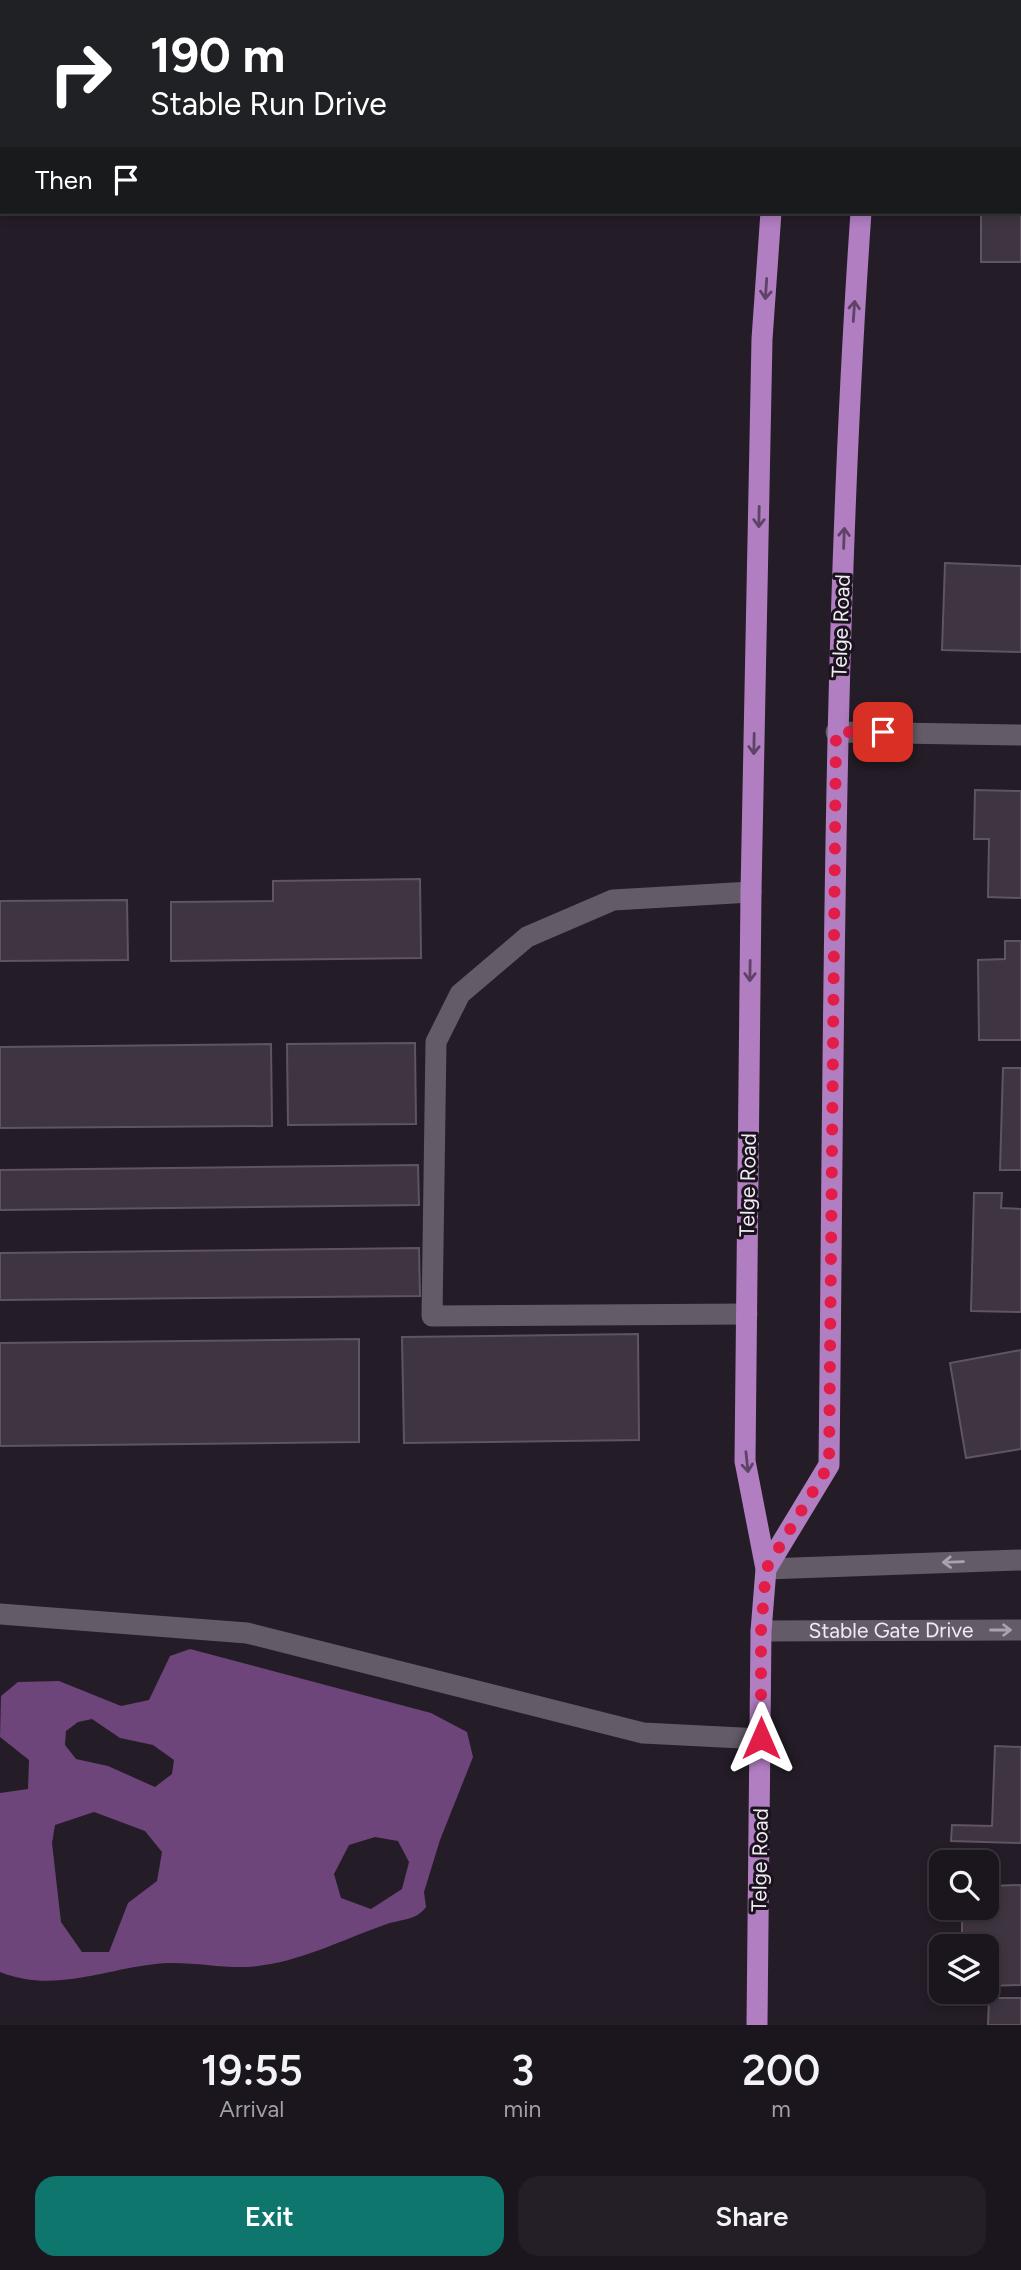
<!DOCTYPE html>
<style>
:root{--surface:#1b151d;--page:#241e26;--text:#f1f3f6;--muted:#a09fa4;--line:#39343b;--accent:#0f766e}
body{margin:0;font-family:Figtree,sans-serif;background:var(--page);color:var(--text);height:100vh;display:flex;flex-direction:column;font-size:26px;white-space:nowrap}
*{box-sizing:border-box;margin:0}
p{font-size:23px;color:var(--muted)}
.icon{flex:none;width:38px;height:38px;fill:none;stroke:currentColor;stroke-width:2;stroke-linecap:round;stroke-linejoin:round}
.map{position:relative;height:2025px;overflow:hidden}
.drawer{display:flex;flex-direction:column;background:var(--surface);flex:1}
.drawer>*{flex:none}
.banner{position:absolute;left:0px;top:0px;width:1022px;height:214px;box-shadow:0 4px 10px #0003,0 0 0 2px var(--line);background:#202124;color:#fff;overflow:hidden}
.controls{position:absolute;left:929px;top:1850px;display:grid;gap:14px}
.controls a{display:grid;place-items:center;width:70px;height:70px;border-radius:14px;background:var(--surface);box-shadow:0 4px 10px #0003,0 0 0 2px var(--line);font-size:35px}
.pin{position:absolute;display:grid;place-items:center;width:60px;height:60px;color:#fff;margin:-30px;border-radius:14px;box-shadow:0 4px 10px #0006}
.me{position:absolute;width:77px;margin:-38px;rotate:0deg;stroke-linejoin:round;filter:drop-shadow(0 0 5px #0008)}
.turn{display:flex;align-items:center;gap:24px;height:147px;padding:0 35px;font-size:32px}
.turn .icon{width:91px;height:91px;stroke-width:2.5}
.turn b{display:block;font-size:49px;line-height:60px}
.then{display:flex;align-items:center;height:66px;padding:0 35px;background:#0003;gap:14px;font-size:26px}
.eta{display:flex;justify-content:space-evenly;align-items:center;height:119px;text-align:center}
.eta b{font-size:42px;font-weight:600;line-height:49px}
.primary-button{display:flex;gap:14px;margin-top:auto;padding:14px 35px}
.primary-button a{flex:1;height:80px;border-radius:21px;background:var(--accent);color:#fff;font-size:28px;font-weight:600;line-height:80px;text-align:center}
.primary-button a+a{background:var(--page);color:var(--text)}
.map>svg:first-child{display:block}
</style>
<div class="map">
<svg width="1021" height="2025" viewBox="0 0 1021 2025">
<rect width="100%" height="100%" fill="#241c27"/>
<path fill="#6d457a" fill-rule="evenodd" d="M190,1649l241,64 36,19 6,25 -33,83 -16,52 2,15c-10,14 -26,12 -42,18 -45,16 -88,39 -137,42 -26,1 -53,-5 -80,-4 -57,3 -110,32 -167,9v-179l28,-4 1,-29 -29,-23 1,-41 17,-14 41,-1 62,25 28,-6 21,-44zM92,1719l28,19 33,7 21,15 -2,14 -17,13 -47,-21 -32,-7 -11,-14 1,-14 12,-9zM94,1812l51,19 17,21 -5,29 -29,22 -19,49h-27l-21,-30 -9,-79 3,-18zM375,1837l23,4 11,21 -7,27 -31,20 -30,-11 -7,-24 15,-29z"/>
<path fill="#3e3541" stroke="#5f5562" stroke-width="2" d="M1021,154v108h-40v-50h39z
M945,563l76,3v86l-79,-2z
M975,790l46,1v107l-33,-1 1,-58h-15z
M420,879l1,79 -250,3v-59l102,-1v-20z
M127,900l1,60 -128,1v-60z
M1005,941h16v99h-42l-1,-80 27,-1z
M415,1043l1,81 -128,1 -1,-81z
M271,1044l1,82 -272,2v-81z
M1003,1068h18v102h-21z
M418,1165l1,40 -419,5v-40z
M974,1193h28l-1,15 20,1v103l-50,-1z
M419,1248l1,48 -420,4v-47z
M638,1334l1,106 -235,3 -2,-106z
M359,1339v103l-359,4v-103z
M1021,1350v99l-55,9 -16,-95z
M995,1746l26,1v96l-70,-2 1,-16 40,1z
M1021,1885v100l-34,1v-40h-25v-38h25v-22z
M989,1998h32v27h-33z"/>
<g fill="none" stroke-linecap="round" stroke-linejoin="round">
<g stroke="#645b68" stroke-width="21">
<path d="M836,732l185,3"/>
<path d="M747,1314l-315,2 4,-274 24,-48 67,-57 86,-37 138,-8"/>
<path d="M766,1569l255,-9"/>
<path d="M0,1614l247,19 396,100 118,6"/>
<path id="s1" d="M761,1631l260,-1"/>
</g>
<path stroke="#b17ec1" stroke-width="21" d="M784,2l1,-2
M876,2v-2
M766,1569l63,-104c5,-418 3,-836 32,-1253
M757,2025l4,-394 5,-62 -21,-108 6,-569 11,-553 9,-127"/>
</g>
<defs><path id="oneway-shaft" d="M-6 0H5M1.5-3L5.5 0L1.5 3" fill="none" stroke-width="1.6" stroke-linecap="round" stroke-linejoin="round" transform="scale(1.75)"/></defs>
<g stroke="#5e4367">
<use href="#oneway-shaft" transform="translate(766 289) rotate(94)"/>
<use href="#oneway-shaft" transform="translate(854 311) rotate(-86)"/>
<use href="#oneway-shaft" transform="translate(759 517) rotate(91)"/>
<use href="#oneway-shaft" transform="translate(844 538) rotate(-88)"/>
<use href="#oneway-shaft" transform="translate(754 744) rotate(91)"/>
<use href="#oneway-shaft" transform="translate(750 971) rotate(91)"/>
<use href="#oneway-shaft" transform="translate(747 1462) rotate(84)"/>
</g>
<g stroke="#aaa3ad">
<use href="#oneway-shaft" transform="translate(953 1562) rotate(178)"/>
<use href="#oneway-shaft" transform="translate(1001 1630)"/>
</g>
<g fill="none" stroke-linecap="round" stroke-linejoin="round">
<path stroke="#e11d48" stroke-width="12" stroke-dasharray="0 21.6" d="M761,1738v-107l5,-62 63,-104 7,-733h47"/>
</g>
<g text-anchor="middle" stroke-width="6" stroke-linejoin="round" paint-order="stroke">
<g font-size="21" fill="#f0ebf2" stroke="#1a131d">
<text transform="translate(841 626) rotate(-88)" y="7">Telge Road</text>
<text transform="translate(748 1185) rotate(-89)" y="7">Telge Road</text>
<text dy="7" stroke="none"><textPath href="#s1" startOffset="130">Stable Gate Drive</textPath></text>
<text transform="translate(760 1860) rotate(-89)" y="7">Telge Road</text>
</g>
</g>
</svg>
<div class="controls">
<a><svg class="icon" aria-label="search" viewBox="0 0 24 24"><circle cx="10" cy="10" r="6"/><path d="M15 15l6 6"/></svg></a>
<a><svg class="icon" aria-label="layers" viewBox="0 0 24 24"><path d="M12 4l9 5-9 5-9-5zM3 14l9 5 9-5"/></svg></a>
</div>
<div class="pin" style="left:883px;top:732px;background:#d93025"><svg class="icon" aria-label="arrive" viewBox="0 0 24 24"><path d="M6 21V4h12l-3 4 3 4H6"/></svg></div>
<svg class="me" style="left:761px;top:1738px" viewBox="-20 -20 40 40"><path d="M0-17L14 15 0 8-14 15z" fill="#e11d48" stroke="#fff" stroke-width="4"/></svg>
<div class="banner">
<div class="turn"><svg class="icon" aria-label="right" viewBox="0 0 24 24"><path d="M7 20v-9h11M14 6l5 5-5 5"/></svg><div><b>190 m</b>Stable Run Drive</div></div>
<div class="then">Then<svg class="icon" aria-label="arrive" viewBox="0 0 24 24"><path d="M6 21V4h12l-3 4 3 4H6"/></svg></div>
</div>
</div>
<section class="drawer">
<div class="eta">
<div><b>19:55</b><p>Arrival</p></div>
<div><b>3</b><p>min</p></div>
<div><b>200</b><p>m</p></div>
</div>
<div class="primary-button"><a>Exit</a><a>Share</a></div>
</section>
